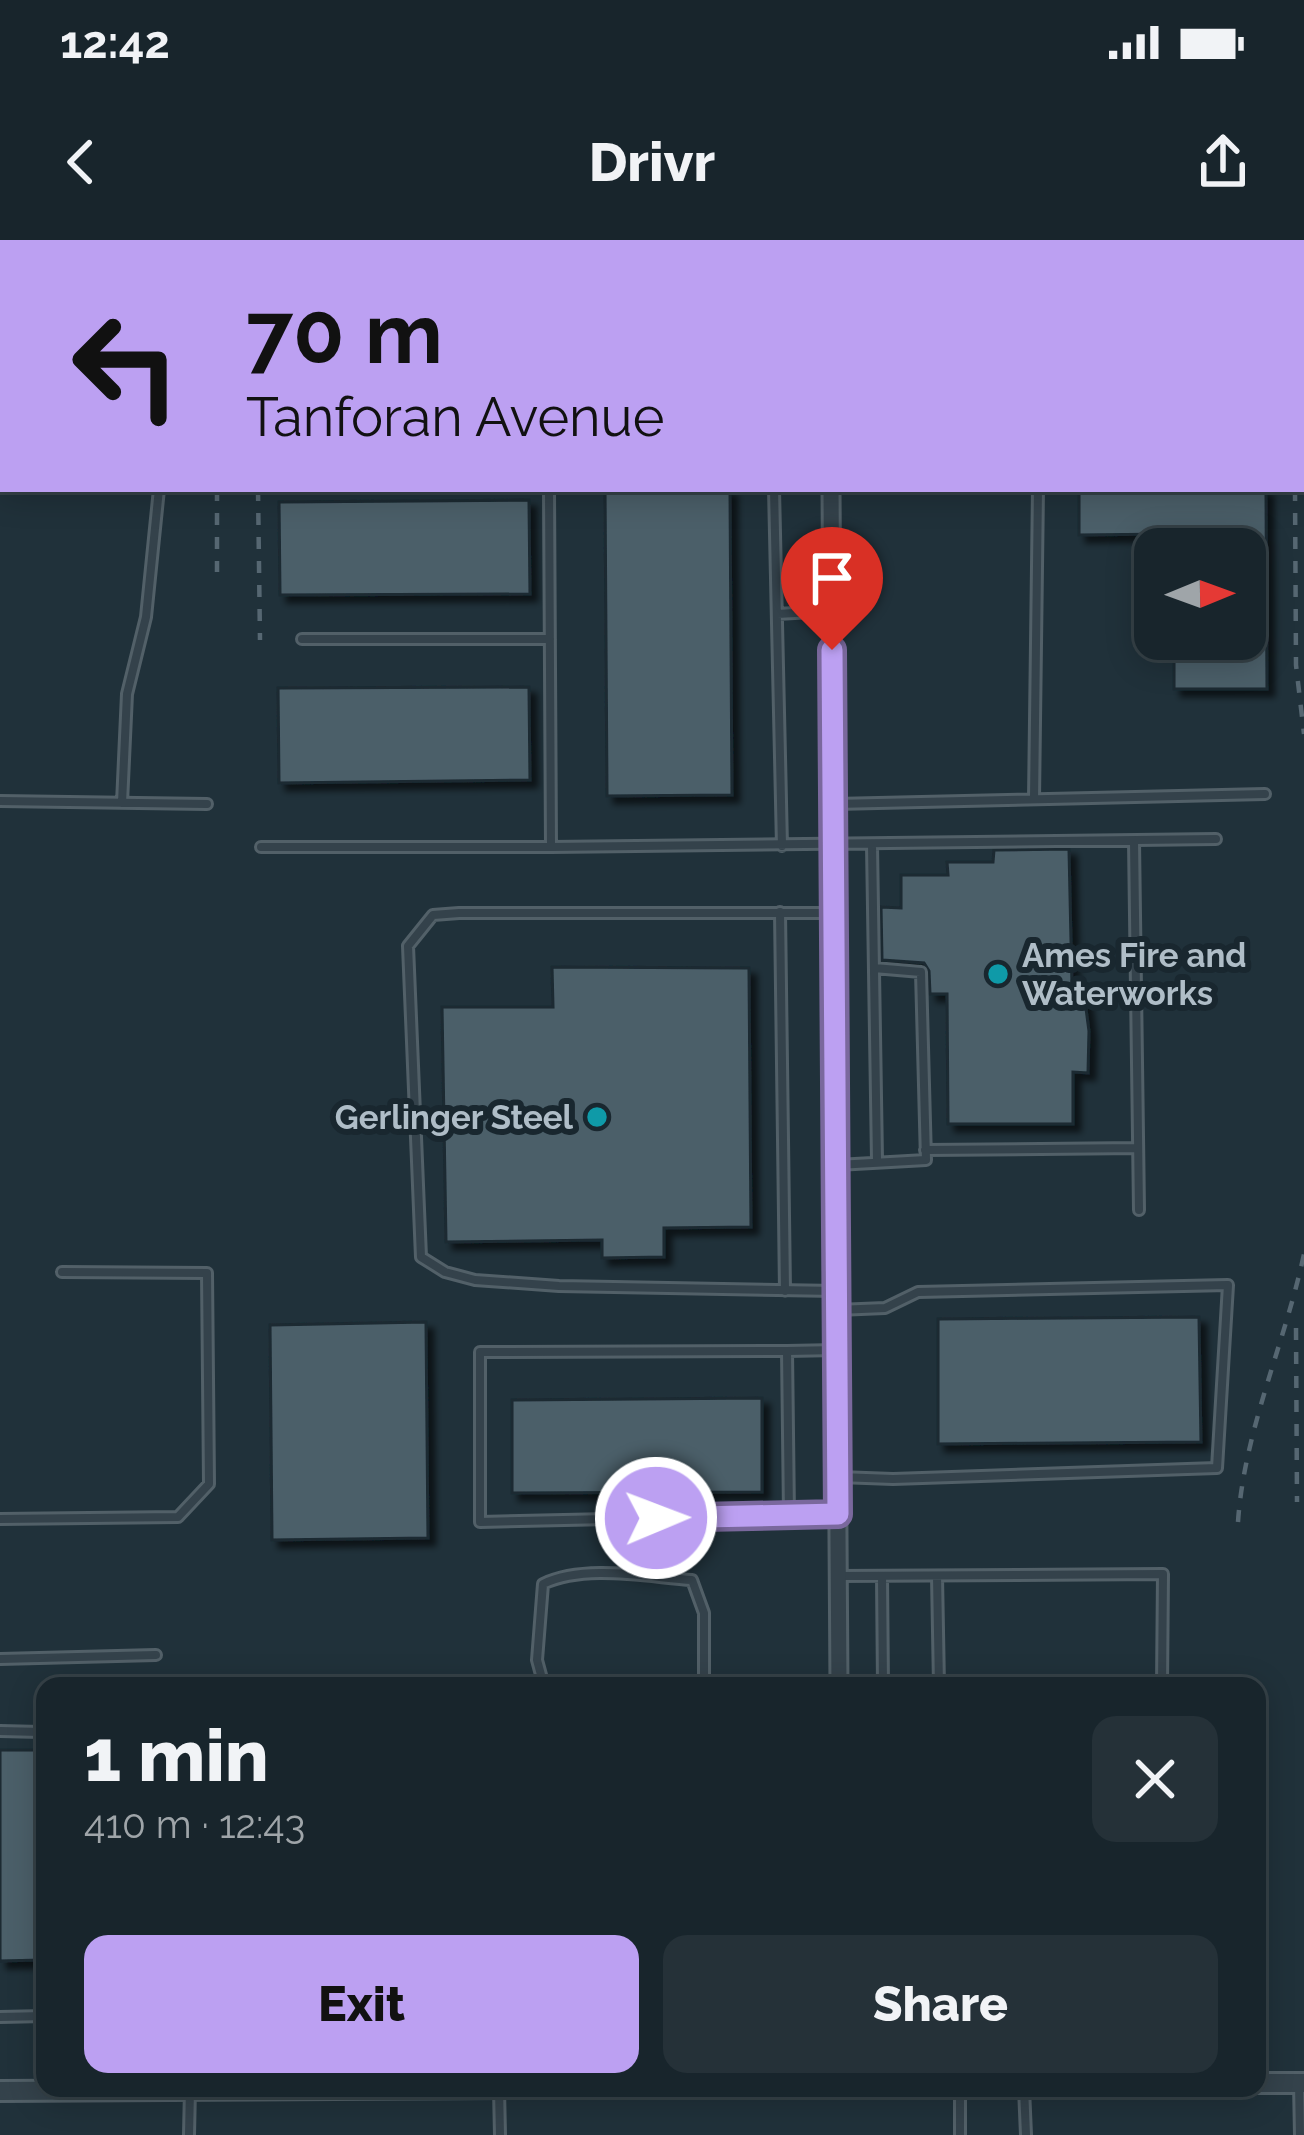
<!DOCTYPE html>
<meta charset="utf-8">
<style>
:root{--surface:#18252c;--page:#253138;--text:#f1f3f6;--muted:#9fa5a9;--line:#364248;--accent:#bca0f2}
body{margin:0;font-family:Raleway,sans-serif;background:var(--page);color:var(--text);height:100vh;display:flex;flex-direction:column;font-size:45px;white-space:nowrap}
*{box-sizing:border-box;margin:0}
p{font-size:39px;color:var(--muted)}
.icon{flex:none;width:66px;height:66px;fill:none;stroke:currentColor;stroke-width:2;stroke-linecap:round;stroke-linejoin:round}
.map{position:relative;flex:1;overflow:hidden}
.details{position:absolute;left:36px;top:1437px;width:1230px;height:420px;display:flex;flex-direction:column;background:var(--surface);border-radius:24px;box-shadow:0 6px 30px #0003,0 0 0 3px var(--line)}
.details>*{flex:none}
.top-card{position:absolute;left:0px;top:0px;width:1305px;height:252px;box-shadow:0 6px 30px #0003,0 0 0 3px var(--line);background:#bca0f2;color:#111;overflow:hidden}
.needle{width:78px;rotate:89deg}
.tools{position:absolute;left:1134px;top:288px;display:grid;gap:24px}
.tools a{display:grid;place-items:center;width:132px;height:132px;border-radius:24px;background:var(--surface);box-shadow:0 6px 30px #0003,0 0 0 3px var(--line);font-size:60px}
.pin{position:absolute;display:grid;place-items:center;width:102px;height:102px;color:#fff;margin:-123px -51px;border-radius:50% 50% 50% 0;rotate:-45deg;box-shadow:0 0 12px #0007}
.pin .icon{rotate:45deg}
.me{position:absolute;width:132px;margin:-66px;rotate:89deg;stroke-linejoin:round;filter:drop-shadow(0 0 9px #0008)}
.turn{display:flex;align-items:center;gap:42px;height:252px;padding:0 48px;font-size:54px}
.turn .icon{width:156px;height:156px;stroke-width:2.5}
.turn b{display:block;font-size:84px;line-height:102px}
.round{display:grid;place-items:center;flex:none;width:126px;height:126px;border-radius:24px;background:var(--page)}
.headline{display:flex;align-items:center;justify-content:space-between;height:204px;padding:0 48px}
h1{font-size:72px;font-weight:800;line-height:90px}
.cta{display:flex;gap:24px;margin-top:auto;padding:24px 48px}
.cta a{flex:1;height:138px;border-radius:24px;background:var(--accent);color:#111;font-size:48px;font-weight:800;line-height:138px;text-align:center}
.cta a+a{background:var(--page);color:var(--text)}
.status{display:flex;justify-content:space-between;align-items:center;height:84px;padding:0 60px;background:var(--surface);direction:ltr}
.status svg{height:33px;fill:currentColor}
header{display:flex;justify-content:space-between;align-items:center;height:156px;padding:0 48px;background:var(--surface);font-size:54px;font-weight:800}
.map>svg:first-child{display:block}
</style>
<div class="status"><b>12:42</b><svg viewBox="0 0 49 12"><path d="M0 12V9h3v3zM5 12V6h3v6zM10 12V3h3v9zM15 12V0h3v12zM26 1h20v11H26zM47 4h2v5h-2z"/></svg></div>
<header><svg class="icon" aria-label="back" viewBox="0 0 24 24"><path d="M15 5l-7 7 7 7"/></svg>Drivr<svg class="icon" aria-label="share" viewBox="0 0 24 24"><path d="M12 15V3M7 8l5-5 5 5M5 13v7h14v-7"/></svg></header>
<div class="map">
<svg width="1304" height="1895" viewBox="0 0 1304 1895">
<defs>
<filter id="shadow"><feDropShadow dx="7" dy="7" stdDeviation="3" flood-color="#0009"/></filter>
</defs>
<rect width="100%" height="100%" fill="#20313a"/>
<path fill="#4b5e69" stroke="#1b2931" stroke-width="3" filter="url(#shadow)" d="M605,249h125l2,306 -125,1z
M1079,249h187l1,200h-93v-50h71v-90h-72v-15l-94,1z
M529,260l1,94 -250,1 -1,-93z
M529,447l1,93 -251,3 -1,-95z
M1069,609l3,136 11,1 6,45 -1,42 -15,-1v52h-125l-1,-130h-17l-1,-23 -5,-8 -42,-3 -1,-53 20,1v-33h47l-1,-13h46l1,-12z
M552,727l197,1 2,259 -87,1v29l-62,1v-18l-156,2 -4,-235h111z
M1199,1077l2,125 -263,2v-125z
M426,1082l2,216 -156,2 -2,-215z
M762,1158v94l-250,1v-93z
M0,1510h45l-2,210 -43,1z"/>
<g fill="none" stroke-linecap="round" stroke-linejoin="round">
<defs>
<path id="service" d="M549,249l2,358 665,-8
M774,249l8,357
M777,374l53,-3
M302,399h248
M1034,559l4,-310
M0,561l207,3
M122,563l5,-109 19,-77 13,-128
M835,564l430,-10
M1134,601l5,369
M872,605l5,315
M261,607h290
M780,672l5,379
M832,673h-373l-26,2 -25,31 13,311 24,15 30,8 84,6 278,5
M925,910l213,-2
M837,925l89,-5 -5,-188 -47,-4
M837,1070l48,-2 33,-16 310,-7 -11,183 -324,11 -54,-2
M787,1111l50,-1
M789,1275l-2,-164 -307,1v170l356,-8
M0,1279l178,-2 31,-33 -2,-211 -145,-1
M838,1336l325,-2 -1,112
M882,1336l1,110
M937,1336l2,110
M0,1419l156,-4
M544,1446l-7,-26 6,-76c42,-20 104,-7 149,-4l12,33v73
M0,1491l41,1 4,-5
M0,1777l45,-1
M1299,1843l1,52
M1024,1848l2,47
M499,1849l1,46
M189,1895l1,-46
M960,1895v-47"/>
<path id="minor" d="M814,0l1,3
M496,3l4,-3
M831,249l8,1197"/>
<path id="tertiary" d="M1257,1843h47
M0,1851l502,-3"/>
</defs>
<use href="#service" stroke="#526068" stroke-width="14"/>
<use href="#minor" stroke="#526068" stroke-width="21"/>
<use href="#tertiary" stroke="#526068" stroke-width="24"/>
<use href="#service" stroke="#34424b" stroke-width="8"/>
<use href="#minor" stroke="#34424b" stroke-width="15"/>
<use href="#tertiary" stroke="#34424b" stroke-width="18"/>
<path stroke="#566772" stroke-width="4.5" stroke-dasharray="12 12" stroke-linecap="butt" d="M238,0v3
M1295,0v3
M217,249v83
M258,249l2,151
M1295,249l1,176 8,69
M1296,1088l1,174
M1238,1282c6,-91 47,-179 66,-268"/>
</g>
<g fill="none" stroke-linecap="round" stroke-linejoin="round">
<defs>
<path id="route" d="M656,1278l182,-4 -6,-864"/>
</defs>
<use href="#route" stroke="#7a689d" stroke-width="30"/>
<use href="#route" stroke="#bca0f2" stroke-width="21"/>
</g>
<g fill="#0f9aa8" stroke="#19272f" stroke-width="4.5">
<circle cx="998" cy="734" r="12"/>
<circle cx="597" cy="877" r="12"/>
</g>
<g text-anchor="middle" stroke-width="12" stroke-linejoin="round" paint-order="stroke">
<g font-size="33" font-weight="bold" fill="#afbdc7" stroke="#19272f" text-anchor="start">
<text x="1022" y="727">Ames Fire and<tspan x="1022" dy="38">Waterworks</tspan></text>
<text x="573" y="889" text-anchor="end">Gerlinger Steel</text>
</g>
</g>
</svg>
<div class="tools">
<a><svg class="needle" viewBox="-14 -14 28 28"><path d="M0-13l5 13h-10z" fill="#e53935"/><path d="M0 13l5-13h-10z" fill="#9fa5a9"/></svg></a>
</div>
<div class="pin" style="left:832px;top:410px;background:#d93025"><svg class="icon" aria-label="arrive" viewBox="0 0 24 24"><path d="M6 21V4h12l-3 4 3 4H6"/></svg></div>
<svg class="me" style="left:656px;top:1278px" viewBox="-20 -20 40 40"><circle r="17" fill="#bca0f2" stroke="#fff" stroke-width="3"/><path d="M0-11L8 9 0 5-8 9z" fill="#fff"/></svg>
<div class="top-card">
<div class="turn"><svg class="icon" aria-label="left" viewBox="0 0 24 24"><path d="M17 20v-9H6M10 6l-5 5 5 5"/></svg><div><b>70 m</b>Tanforan Avenue</div></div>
</div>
<section class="details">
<div class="headline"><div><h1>1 min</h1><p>410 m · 12:43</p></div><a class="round"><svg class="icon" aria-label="close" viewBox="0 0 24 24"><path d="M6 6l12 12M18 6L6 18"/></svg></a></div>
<div class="cta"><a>Exit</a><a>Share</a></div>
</section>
</div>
